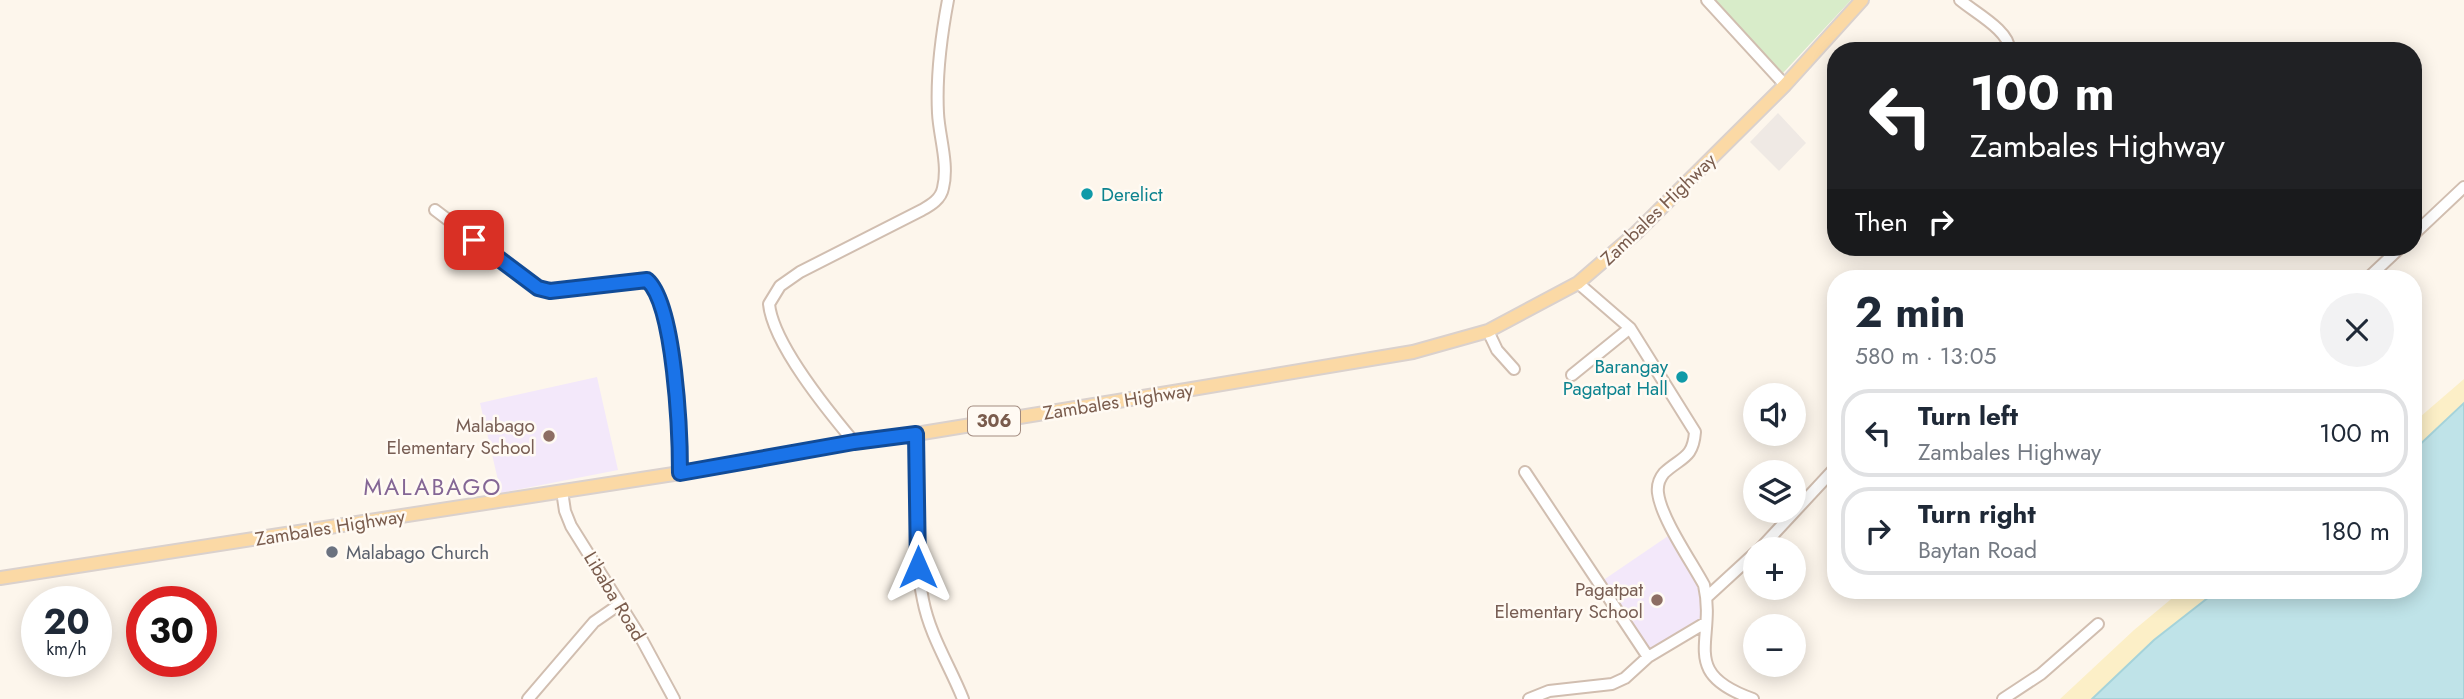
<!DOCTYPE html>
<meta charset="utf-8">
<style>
:root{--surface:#fff;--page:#f2f2f3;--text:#1f2937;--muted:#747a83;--line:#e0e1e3}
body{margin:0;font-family:Jost,sans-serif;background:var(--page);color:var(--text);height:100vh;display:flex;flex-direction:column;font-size:26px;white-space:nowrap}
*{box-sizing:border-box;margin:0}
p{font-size:23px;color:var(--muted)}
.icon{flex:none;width:38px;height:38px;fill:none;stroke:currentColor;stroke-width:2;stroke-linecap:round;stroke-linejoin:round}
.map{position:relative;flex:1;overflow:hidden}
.panel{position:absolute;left:1827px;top:270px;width:595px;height:329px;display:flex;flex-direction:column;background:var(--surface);border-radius:28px;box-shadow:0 4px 18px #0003}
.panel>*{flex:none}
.top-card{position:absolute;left:1827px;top:42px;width:595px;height:214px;border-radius:28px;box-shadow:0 4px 18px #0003;background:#202124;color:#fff;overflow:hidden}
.buttons{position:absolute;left:1743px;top:383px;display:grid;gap:14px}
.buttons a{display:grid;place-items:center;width:63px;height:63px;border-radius:50%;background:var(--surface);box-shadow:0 4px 18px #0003;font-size:35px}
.speed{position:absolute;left:21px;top:586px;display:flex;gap:14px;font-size:35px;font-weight:700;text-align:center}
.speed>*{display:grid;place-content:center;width:91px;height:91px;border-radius:50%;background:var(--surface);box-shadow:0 4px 18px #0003;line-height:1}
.speed small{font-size:18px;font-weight:400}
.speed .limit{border:10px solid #d22;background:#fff;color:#111}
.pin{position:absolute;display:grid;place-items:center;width:60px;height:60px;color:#fff;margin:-30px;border-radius:14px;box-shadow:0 4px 10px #0006}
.me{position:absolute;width:77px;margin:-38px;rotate:0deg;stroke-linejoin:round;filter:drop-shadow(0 0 5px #0008)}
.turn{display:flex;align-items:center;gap:24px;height:147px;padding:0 28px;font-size:32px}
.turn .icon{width:91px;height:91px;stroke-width:2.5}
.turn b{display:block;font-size:49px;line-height:60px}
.then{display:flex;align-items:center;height:66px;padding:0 28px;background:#0003;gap:14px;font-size:26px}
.round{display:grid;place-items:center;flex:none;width:74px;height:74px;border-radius:37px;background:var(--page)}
.summary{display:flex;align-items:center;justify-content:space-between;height:119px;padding:0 28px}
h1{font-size:42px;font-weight:700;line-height:52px}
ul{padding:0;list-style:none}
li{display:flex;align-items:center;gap:21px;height:88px;margin:0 14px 10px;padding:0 14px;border:4px solid var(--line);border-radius:28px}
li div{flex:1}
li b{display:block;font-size:26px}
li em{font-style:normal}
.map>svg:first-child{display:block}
</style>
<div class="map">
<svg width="2464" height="699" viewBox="0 0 2464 699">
<rect width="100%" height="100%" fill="#fdf6ec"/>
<path fill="#efe9e4" d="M1778,113l28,30 -27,28 -29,-29z"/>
<path fill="#f3e8fa" d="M597,377l21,93 -117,23 -21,-90z
M1671,534l33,54 -2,24 -3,8 -51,34 -49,-71z"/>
<path fill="#d8ecc9" d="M1711,0h140l-68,73z"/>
<path fill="#fcefc7" d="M2464,379v24l-51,48v-28z
M2182,590h36l-64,50 -62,59h-32l74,-69z"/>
<path fill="#bfe3e8" stroke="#a5d3da" stroke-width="2" d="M2464,403v296h-372l62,-59 64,-50h195v-139z"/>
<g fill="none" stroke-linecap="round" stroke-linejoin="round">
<defs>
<path id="minor" d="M1707,0l78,85
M1960,0c14,12 52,32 49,51
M435,210l103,78 12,3 97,-11c28,23 33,155 33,193
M2413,235l51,-48
M2368,278l33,-31
M1578,283l52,45 65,104c-2,27 -14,25 -31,41 -5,6 -7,12 -6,20 3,25 33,68 46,92 13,56 -27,87 49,114
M1488,331l9,19 17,19
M1572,375l58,-47
M916,434c2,54 -4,114 7,166 7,36 27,66 40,99
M854,442c-26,-31 -81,-98 -85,-138l11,-18 20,-14 122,-62c9,-5 19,-11 21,-22 6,-24 -4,-52 -5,-75 -2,-39 3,-76 10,-113
M1525,472l123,185
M562,491l3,20 6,15 70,112 33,61
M1759,550l77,-83
M1707,597l48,-44
M528,699l66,-77 26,-18
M1529,699l20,-8 63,-7 13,-6 23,-21 57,-34
M2003,699l38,-25 57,-50"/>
<path id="major" d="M0,578l680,-105 174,-31 62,-8 276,-45 221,-37 75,-21 90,-48 58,-50 149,-148 77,-85"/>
</defs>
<use href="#minor" stroke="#d1beb0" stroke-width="14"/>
<use href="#major" stroke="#dad1cd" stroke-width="16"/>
<use href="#minor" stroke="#fff" stroke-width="10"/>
<use href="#major" stroke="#fbd9a5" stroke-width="12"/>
</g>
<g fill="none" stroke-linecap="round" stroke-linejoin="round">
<defs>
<path id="route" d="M474,240l64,48 12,3 97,-11c28,24 33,154 33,193l174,-31 62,-8 2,133"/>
</defs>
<use href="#route" stroke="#114b97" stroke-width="18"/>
<use href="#route" stroke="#1a73e8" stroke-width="12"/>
</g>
<g fill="#0f9aa8" stroke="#fffaf3" stroke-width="2.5">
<circle cx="1087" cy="194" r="7"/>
<circle cx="1682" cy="377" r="7"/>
</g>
<g fill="#8d6e63" stroke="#fffaf3" stroke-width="2.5">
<circle cx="549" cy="436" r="7"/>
<circle cx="1657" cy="600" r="7"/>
</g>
<circle fill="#6b7280" stroke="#fffaf3" stroke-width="2.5" cx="332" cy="552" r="7"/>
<g text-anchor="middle" stroke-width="5" stroke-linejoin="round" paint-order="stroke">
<rect fill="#fffaf3" stroke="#a28b7f" stroke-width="2" x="968" y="406.5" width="52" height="29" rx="5"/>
<g font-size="18" font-weight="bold" fill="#7a5c4d">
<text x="994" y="427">306</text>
</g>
<g font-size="19" fill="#0d838f" stroke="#fffaf3" text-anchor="start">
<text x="1101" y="201">Derelict</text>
<text x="1668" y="373" text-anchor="end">Barangay<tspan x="1668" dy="22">Pagatpat Hall</tspan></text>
</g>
<g font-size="19" fill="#7a5c4d" stroke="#fffaf3">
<text transform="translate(1658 209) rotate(-44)" y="7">Zambales Highway</text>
<text transform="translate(1118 401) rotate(-9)" y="7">Zambales Highway</text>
<text transform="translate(330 527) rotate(-9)" y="7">Zambales Highway</text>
<text transform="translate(615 596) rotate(59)" y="7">Libaba Road</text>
</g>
<g font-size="19" fill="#785e54" stroke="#fffaf3" text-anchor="end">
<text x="535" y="432">Malabago<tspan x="535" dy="22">Elementary School</tspan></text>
<text x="1643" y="596">Pagatpat<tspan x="1643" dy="22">Elementary School</tspan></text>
</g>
<g font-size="19" fill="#5b616d" stroke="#fffaf3" text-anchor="start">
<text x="346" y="559">Malabago Church</text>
</g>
<g font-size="23" letter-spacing="2" fill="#846695" stroke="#fffaf3">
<text x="433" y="495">MALABAGO</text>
</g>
</g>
</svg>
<div class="buttons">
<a><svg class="icon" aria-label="sound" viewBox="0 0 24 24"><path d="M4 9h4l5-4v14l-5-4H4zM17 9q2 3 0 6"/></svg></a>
<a><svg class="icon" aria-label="layers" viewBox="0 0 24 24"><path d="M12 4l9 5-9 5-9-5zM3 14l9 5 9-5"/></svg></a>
<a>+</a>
<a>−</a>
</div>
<div class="speed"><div>20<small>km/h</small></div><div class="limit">30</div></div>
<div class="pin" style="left:474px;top:240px;background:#d93025"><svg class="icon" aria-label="arrive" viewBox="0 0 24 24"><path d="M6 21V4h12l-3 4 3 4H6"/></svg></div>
<svg class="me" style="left:918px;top:567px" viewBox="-20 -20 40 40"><path d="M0-17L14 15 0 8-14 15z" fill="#1a73e8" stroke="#fff" stroke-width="4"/></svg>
<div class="top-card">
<div class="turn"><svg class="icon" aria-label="left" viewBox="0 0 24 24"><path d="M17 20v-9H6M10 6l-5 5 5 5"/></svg><div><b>100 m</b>Zambales Highway</div></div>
<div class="then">Then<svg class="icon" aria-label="right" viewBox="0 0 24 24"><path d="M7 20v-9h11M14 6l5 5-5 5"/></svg></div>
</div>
<section class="panel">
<div class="summary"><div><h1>2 min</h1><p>580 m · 13:05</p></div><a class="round"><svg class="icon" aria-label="close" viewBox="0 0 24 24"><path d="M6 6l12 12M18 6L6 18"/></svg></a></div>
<ul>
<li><svg class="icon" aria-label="left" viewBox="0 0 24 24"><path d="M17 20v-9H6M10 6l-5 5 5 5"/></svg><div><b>Turn left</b><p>Zambales Highway</p></div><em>100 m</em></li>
<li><svg class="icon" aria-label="right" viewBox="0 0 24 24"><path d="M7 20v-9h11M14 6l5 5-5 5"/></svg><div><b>Turn right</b><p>Baytan Road</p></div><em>180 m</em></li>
</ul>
</section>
</div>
